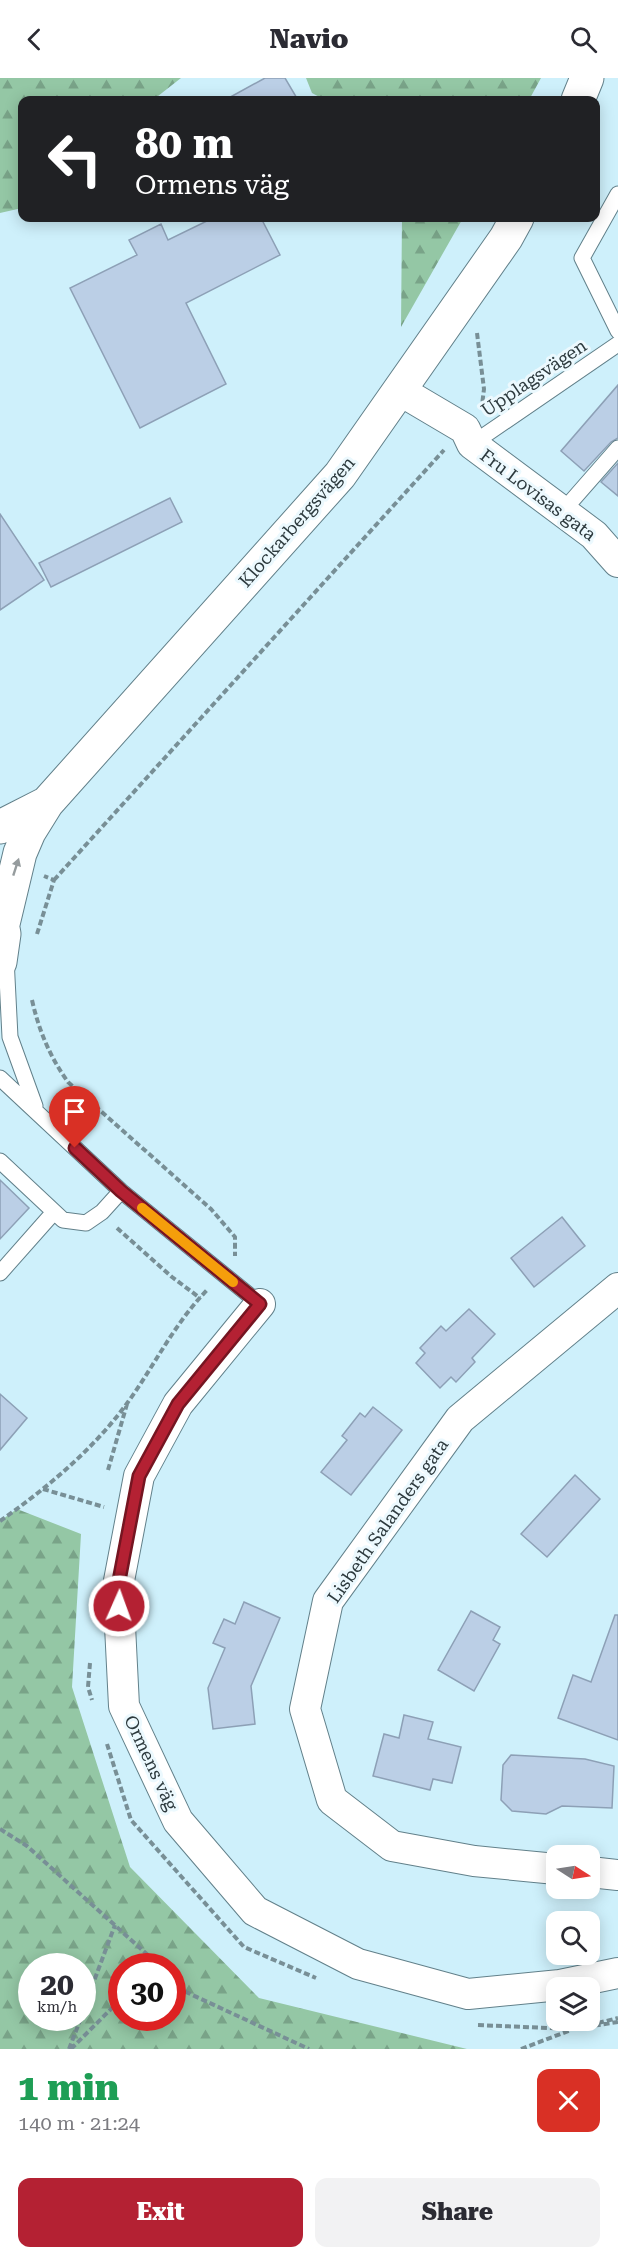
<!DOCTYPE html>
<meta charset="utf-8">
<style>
:root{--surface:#fff;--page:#f2f2f3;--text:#2b2b33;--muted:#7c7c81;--accent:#b42133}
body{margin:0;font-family:"Roboto Serif",serif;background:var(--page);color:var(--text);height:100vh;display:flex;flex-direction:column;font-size:22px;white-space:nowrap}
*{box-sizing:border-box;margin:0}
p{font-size:20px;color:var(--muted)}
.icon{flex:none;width:33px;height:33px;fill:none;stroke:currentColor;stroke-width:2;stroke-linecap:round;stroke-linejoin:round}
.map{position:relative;height:1971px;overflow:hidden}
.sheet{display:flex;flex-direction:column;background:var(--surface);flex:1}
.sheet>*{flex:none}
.hud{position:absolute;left:18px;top:18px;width:582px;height:126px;border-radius:12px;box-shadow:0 3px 15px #0003;background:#202124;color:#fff;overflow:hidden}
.needle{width:39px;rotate:102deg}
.tools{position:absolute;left:546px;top:1767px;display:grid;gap:12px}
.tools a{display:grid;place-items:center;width:54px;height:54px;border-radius:12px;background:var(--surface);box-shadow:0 3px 15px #0003;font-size:30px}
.speed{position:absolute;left:18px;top:1875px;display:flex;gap:12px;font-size:30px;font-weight:700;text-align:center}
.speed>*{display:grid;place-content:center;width:78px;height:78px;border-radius:50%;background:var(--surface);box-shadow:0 3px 15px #0003;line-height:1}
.speed small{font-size:15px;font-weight:400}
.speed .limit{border:9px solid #d22;background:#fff;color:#111}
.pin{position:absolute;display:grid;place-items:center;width:51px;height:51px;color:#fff;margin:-62px -26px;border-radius:50% 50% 50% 0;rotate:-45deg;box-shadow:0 0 6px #0007}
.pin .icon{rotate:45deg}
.me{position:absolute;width:66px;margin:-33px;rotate:2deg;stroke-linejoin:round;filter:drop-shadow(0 0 4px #0008)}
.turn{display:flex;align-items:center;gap:21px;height:126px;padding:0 18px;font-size:27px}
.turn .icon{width:78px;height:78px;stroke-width:2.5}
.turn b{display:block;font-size:42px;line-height:51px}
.round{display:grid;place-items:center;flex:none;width:63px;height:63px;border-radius:12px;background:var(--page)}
.summary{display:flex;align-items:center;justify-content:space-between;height:102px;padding:0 18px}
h1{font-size:36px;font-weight:800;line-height:45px;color:#1e9e55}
.primary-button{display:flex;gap:12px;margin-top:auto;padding:12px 18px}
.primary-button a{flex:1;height:69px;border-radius:12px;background:var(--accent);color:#fff;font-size:24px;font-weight:800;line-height:69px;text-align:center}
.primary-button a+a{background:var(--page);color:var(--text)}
header{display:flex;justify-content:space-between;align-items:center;height:78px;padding:0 18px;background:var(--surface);font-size:27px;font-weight:800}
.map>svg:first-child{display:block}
</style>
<header><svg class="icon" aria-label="back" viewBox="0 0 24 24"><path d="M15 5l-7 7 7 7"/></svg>Navio<svg class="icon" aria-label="search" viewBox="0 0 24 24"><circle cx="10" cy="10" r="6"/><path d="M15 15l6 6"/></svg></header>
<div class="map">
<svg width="618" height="1971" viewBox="0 0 618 1971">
<defs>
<pattern id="forest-firs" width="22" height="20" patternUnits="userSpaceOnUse" patternTransform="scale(1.5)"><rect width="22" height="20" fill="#94c7a5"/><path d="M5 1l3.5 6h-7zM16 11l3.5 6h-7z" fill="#79a388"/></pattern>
</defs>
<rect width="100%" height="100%" fill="#cef0fb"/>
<path fill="url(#forest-firs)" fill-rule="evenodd" d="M0,0h181l-28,22h-131v108l-22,5z
M306,0h235l-12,22h-204l-13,-7z
M402,140h61l-62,109z
M17,1431l64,25 -9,153 58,180 129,131 208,51h-467v-528zM82,1888v52h-50v-52zM172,1888v52h-50v-52z"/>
<path fill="#bbcfe6" stroke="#8da0b6" stroke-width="1.5" d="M265,0h20l13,22h-73z
M213,140h48l19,37 -94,48 40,81 -86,44 -70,-140 67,-33 -8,-15 32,-16 7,16z
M618,307v53l-7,4 -27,29 -23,-20z
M618,385v33l-17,-14z
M170,420l12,24 -131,65 -12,-24z
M0,436l44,66 -44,30z
M0,1102l29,28 -29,31z
M562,1139l23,29 -51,41 -23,-29z
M469,1231l26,25 -23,24 3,4 -19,20 -5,-5 -11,11 -24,-25 9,-10 -5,-5 21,-22 5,5z
M0,1316l27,24 -27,32z
M373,1329l29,23 -51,65 -30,-23 26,-32 -5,-4 18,-23 5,4z
M575,1397l25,24 -53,58 -26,-23z
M244,1524l36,16 -29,68 4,38 -42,5 -5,-41 17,-40 -12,-5 11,-24 11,5z
M471,1533l29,16 -7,13 7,4 -26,47 -36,-21z
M615,1537h3v125l-60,-22 15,-43 18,7z
M404,1637l29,7 -5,17 33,8 -9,36 -19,-4 -3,11 -57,-14 11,-42 15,4z
M511,1677l74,4 29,7 -2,42 -50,-2 -16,8 -34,-3 -11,-11 2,-35z"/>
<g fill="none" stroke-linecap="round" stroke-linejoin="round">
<defs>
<path id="lane" d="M618,116l-36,64 36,73
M472,366l146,-100
M562,434l56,-64
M6,880l4,79 25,69
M0,1000l121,113 139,113
M0,1083l63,59 23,3 16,-11 19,-21
M0,1195l54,-61"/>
<path id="street" d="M399,312l66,39 7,15 122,91 24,27
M260,1226l-82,100 -39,72 -21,110 6,120 54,115 77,90 103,53 110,30 92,-9 58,-12
M556,1791l-82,-8 -82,-15 -60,-46 -27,-91 23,-108 132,-182 158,-131
M590,1794l28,3"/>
<path id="secondary" d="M578,22l9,-22
M0,749l47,-24
M0,834l4,22 -4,28
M3,846l17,-71 9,-21 18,-29 293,-328 166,-237 11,-20"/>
</defs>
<use href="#lane" stroke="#62808a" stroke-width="17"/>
<use href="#street" stroke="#62808a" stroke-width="32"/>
<use href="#secondary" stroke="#62808a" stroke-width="35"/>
<path stroke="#788f96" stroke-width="4" stroke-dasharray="6 3" stroke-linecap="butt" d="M477,255l7,56 -2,16
M54,802l390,-430
M37,856l17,-54 -10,-4
M32,922c7,31 18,57 36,82l143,127 24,28v19
M117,1150l55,49 28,21
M108,1392l19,-66
M43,1411l61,18
M0,1443c47,-33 94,-72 128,-119 28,-39 46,-78 80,-113
M90,1585l-2,24 4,13
M107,1666l24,76 113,127 72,31
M0,1751l27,17 133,120
M172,1901l14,13 123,57
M82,1935l33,-88
M598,1945l20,-5
M478,1947l94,4 46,-7
M69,1971l12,-31
M71,1971l51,-51
M521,1971l50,-19"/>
<use href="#lane" stroke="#fff" stroke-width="15"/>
<use href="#street" stroke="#fff" stroke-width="30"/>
<use href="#secondary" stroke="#fff" stroke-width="33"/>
</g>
<defs><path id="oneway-solid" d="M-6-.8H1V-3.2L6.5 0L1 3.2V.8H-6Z" transform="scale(1.5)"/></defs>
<use fill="#969c9e" href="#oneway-solid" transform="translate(16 789) rotate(-72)"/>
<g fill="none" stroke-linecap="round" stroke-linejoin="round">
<defs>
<path id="route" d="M75,1070l46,43 139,113 -82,100 -39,72 -21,110 1,20"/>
</defs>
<use href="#route" stroke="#751521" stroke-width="15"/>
<use href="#route" stroke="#b42133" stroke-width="10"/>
<path stroke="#f59e0b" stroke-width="10" d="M142,1130l91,74"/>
</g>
<g text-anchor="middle" stroke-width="6" stroke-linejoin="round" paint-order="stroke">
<g font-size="18" fill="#2d3a3e" stroke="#ecf9fe">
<text transform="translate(534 300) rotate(-34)" y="6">Upplagsvägen</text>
<text transform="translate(538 417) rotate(37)" y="6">Fru Lovisas gata</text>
<text transform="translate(297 444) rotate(-49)" y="6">Klockarbergsvägen</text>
<text transform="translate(388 1443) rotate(-55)" y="6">Lisbeth Salanders gata</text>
<text transform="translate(151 1685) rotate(65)" y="6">Ormens väg</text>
</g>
</g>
</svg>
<div class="tools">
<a><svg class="needle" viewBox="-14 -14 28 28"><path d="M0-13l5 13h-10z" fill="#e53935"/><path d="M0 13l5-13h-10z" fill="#7c7c81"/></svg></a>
<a><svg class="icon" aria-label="search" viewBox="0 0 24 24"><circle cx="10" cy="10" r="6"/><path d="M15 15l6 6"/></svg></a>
<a><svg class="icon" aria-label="layers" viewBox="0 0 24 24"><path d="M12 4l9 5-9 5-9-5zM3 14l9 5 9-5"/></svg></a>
</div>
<div class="speed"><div>20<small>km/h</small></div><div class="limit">30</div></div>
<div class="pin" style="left:75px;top:1070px;background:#d93025"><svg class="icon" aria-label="arrive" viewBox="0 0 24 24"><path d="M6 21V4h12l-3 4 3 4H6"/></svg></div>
<svg class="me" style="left:119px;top:1528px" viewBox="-20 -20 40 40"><circle r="17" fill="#b42133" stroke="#fff" stroke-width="3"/><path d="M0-11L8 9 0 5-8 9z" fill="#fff"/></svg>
<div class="hud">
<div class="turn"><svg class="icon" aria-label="left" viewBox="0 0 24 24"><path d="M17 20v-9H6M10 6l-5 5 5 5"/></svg><div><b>80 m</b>Ormens väg</div></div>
</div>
</div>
<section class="sheet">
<div class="summary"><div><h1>1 min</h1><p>140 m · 21:24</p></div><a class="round" style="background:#d93025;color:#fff"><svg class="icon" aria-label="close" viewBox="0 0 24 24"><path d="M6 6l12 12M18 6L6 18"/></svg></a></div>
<div class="primary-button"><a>Exit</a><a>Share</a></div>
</section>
